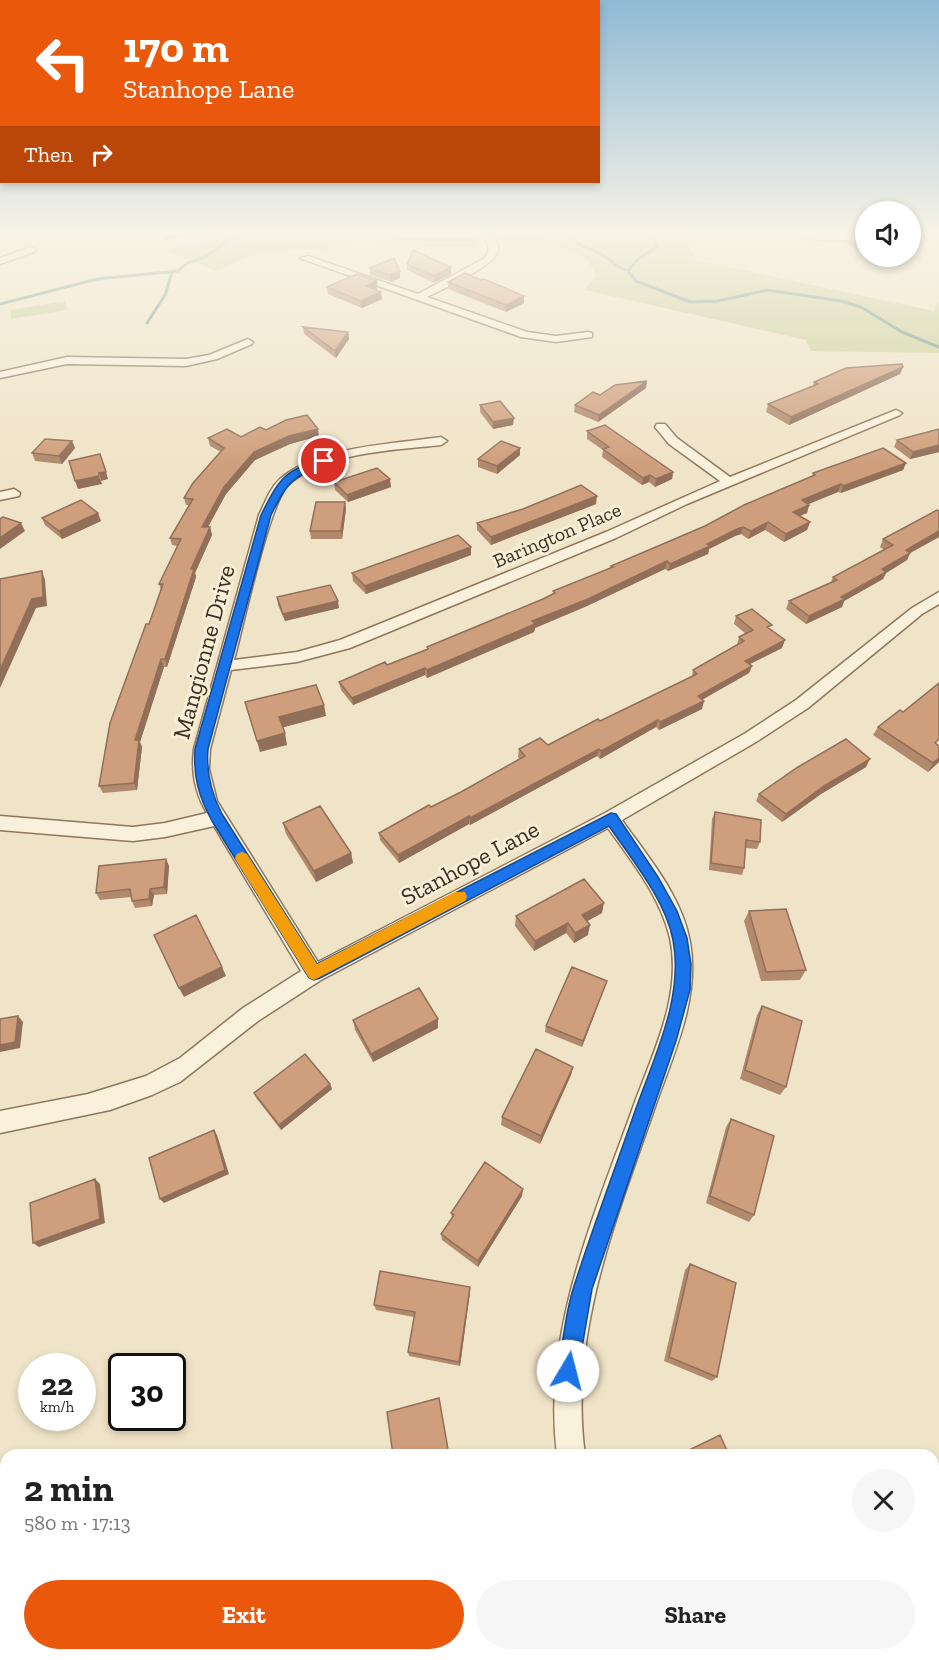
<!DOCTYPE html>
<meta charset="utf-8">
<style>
:root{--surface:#fff;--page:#f6f6f6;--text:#222;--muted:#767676;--accent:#ea580c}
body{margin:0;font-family:"Zilla Slab",serif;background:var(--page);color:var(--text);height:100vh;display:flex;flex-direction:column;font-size:22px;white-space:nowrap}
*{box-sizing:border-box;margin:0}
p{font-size:20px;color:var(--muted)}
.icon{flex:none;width:33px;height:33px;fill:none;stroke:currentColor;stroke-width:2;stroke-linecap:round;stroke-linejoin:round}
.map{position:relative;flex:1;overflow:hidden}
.drawer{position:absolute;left:0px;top:1449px;width:939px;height:212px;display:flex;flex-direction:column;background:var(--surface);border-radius:18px 18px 0 0;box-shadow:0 3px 9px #0003}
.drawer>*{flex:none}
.guide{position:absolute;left:0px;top:0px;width:600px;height:183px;box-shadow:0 3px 9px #0003;background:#ea580c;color:#fff;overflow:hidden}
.buttons{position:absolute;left:855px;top:201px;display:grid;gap:12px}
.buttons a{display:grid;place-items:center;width:66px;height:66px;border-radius:50%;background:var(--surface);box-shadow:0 3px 9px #0003;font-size:30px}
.speed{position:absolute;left:18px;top:1353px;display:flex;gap:12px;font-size:30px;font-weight:700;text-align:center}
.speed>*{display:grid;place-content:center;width:78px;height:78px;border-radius:50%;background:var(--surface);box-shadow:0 3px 9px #0003;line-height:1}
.speed small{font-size:15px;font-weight:400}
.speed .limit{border:3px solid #111;border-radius:9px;background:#fff;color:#111}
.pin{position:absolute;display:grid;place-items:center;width:51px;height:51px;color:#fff;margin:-26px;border:3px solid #fff;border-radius:50%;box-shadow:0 2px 6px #0007}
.me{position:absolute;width:66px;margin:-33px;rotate:8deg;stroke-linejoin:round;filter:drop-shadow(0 0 4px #0008)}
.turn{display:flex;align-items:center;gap:21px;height:126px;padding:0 24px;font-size:27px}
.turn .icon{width:78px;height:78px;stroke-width:2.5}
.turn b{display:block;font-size:42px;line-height:51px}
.then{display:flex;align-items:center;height:57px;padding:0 24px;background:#0003;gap:12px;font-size:22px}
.round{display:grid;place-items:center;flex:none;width:63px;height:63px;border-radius:32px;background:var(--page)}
.head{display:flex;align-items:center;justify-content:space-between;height:102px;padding:0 24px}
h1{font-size:36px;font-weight:700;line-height:45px}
.button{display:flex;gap:12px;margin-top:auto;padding:12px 24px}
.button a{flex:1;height:69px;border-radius:36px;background:var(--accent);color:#fff;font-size:24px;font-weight:700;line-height:69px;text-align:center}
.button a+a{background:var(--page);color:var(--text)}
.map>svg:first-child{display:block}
</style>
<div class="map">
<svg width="939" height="1660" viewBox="0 0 939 1660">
<rect width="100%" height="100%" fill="#f0e4c8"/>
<path fill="#c9cf9b" d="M241,234h228l12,13 -75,1 -46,-12 -36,16 -11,-2 -53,2 -44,19 -51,-21z
M493,234h191l12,26 238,51 5,-10v52l-128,-2 -5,-11 -222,-50 13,-15 -12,-18 -42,-15 -42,-1z
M65,301l2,9 -56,9 -1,-9z"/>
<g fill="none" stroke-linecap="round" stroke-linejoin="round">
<path stroke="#6f938a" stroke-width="3" d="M396,234v4l7,2 73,-1
M502,238l70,-3 5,2 -3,3c7,8 17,8 25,13 11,6 17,14 29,18
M628,271l8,10 54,21 28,-1 49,-11 74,11 20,6 41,25 37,15
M628,271l10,-12 19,-12 -2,-9 -8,-4
M0,304l97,-25 81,-8 9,-8 18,-6 24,-17 21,-6
M147,323l18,-28 7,-23"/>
<defs>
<path id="street" d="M480,234h9c5,5 10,8 9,16 -2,16 -56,39 -71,47l100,35 29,4 32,-4 4,1v4l-36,5 -35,-5 -221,-79 8,-2 110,38 67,-36c7,-12 3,-15 -5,-24z
M793,234h73v4l-34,3 -35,-4z
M31,247l5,3 -2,2 -34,12v-6z
M248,339l5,3 -1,2 -35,15 -31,7 -119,-2 -67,14v-6l67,-15 119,2 23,-4z
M896,410l6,3 -2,2 -213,89 -71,34 -266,110 -53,14 -66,8 -21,79 -1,20 8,32 101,161 287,-149 139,-79 52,-34 116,-92 27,-16v12l-17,10 -114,94 -52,34 -134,78c26,37 60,76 68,122 10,57 -16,110 -34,162 -39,113 -88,230 -71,351h-28c-15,-119 34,-232 74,-342 19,-55 52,-115 39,-175 -10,-42 -38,-76 -62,-110l-287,152 -63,41 -78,61 -28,13 -42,15 -110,23v-22l88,-17 58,-18 34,-18 63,-50 58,-37 -87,-145 -49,11 -32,4 -133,-11v-14l133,11 32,-4 42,-10c-12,-20 -16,-41 -13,-64l65,-234c6,-12 11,-27 21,-36 38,-33 113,-35 161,-42l6,4 -6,4c-45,5 -118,7 -153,40 -19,19 -45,142 -54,175l63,-8 43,-12 266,-108 114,-51 -51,-37 -14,-17 2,-3h8l12,14 53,39z
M14,489l6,4 -1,3 -19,4v-8z
M621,1654h31l2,6h-31z"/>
</defs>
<use href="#street" stroke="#8d765c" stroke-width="3"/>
<use href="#street" fill="#faf1dc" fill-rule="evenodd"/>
</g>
<path fill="#b2896c" d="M866,234v22h30l-24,5 -27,-19 2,-6z
M407,264l44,3v7l-17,9 -27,-13z
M370,268l30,10 -9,4 -21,-7z
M481,280l43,16v7l-18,9 -58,-23v-7z
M327,287l51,1 -3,2 7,9 -20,9 -34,-14z
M303,327l45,5 1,7 -13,19 -32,-24z
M903,367l-3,7 -111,51 -23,-13 2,-8 45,-18 1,-4z
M646,388l-48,34 -24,-10 1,-7 25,-10z
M480,405l33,20 -20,4 -13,-17z
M939,429v23l-29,7 -16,-12 3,-7z
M266,430l53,6 -29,8 -35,16 -29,34 -18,33h2l2,8 -17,38 1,4 -29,90h-3l-24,75 2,5 -5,43 -34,3 -4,-7 50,-162 12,-34 -2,-6 18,-38 -5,-1 -2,-7 19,-33h-3l-2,-7 37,-46 -11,-6 -2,-8 33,-1z
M587,431l86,41 -1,7 -17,8 -6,-5 -7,3 -40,-28 1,-7 -16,-11z
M72,441l3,7 -13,16 -27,-3 -3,-8z
M520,455l-23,19 -19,-7v-8z
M906,463l-3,7 -62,23 -3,-1 -30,12 1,1 -2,8 -8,3 11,6 -3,8 -23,12 -19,-12 -17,9 -7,-5 -6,2 -26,13 -1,5 -40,17 -3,-2 -78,37 -52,22 -1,4 -107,46 -2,-3 -72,30 -12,-15 -2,-8 48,-17 40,-15v-3l116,-48 10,-5v-3l58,-23v-2l94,-40 102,-47 5,-2 1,-4z
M334,482l57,5 -43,15 -13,-12z
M345,502l1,7 -4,30h-31l-1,-8z
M596,504l-105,41 -14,-15v-7l46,-14z
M939,511v26l-29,16 -3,7 -21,13 -3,6 -39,22 -2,6 -36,17 -20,-15 3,-8 42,-19 2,-5 51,-27 -4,-3 3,-8z
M42,518l59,3 -39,18 -17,-14z
M471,555l-105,39 -13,-13 -1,-8z
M277,597l62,11 -54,13 -7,-16z
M736,616l35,13 11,19 -32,16 2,2 -3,7 -47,27v9l-43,21 -3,-3 -56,32 -3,-3 -127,69 -1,-1 -70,39 -19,-23 -1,-7 82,-41 59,-33 -2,-2 1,-8 29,-4 52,-24 92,-45 1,-6 44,-25 2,-8 7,-3 -12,-10z
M903,712l36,34v16l-11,10 -55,-37 5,-8z
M866,767l-45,27 -39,28 -26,-21 3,-7z
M715,812l45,30 -3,7 -11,-1 -2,20 -2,7 -33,-5 3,-51z
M283,823l68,30 2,10 -37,19 -30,-48z
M166,859l3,7 -2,28 -13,1 -2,11 -17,2 -3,-7 -1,-4 -31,3 -4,-7z
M749,911l57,59 -6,10 -39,1 -17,-60z
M602,913l-15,8 1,14 -14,8 -8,-10 -32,18 -19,-25 1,-10z
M605,987l-23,60 -37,-15 1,-6z
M762,1006l24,81 -6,8 -40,-16 17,-64z
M438,1019v9l-65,34 -18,-32 -2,-10z
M573,1067l-2,8 -31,69 -39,-19 1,-8z
M330,1084l2,5 -51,41 -24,-31 -3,-6z
M731,1119l23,96 -5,7 -43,-19 20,-76z
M522,1196l-44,71 -36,-27 -1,-6 11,-16 -1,-5z
M690,1264l27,113 -5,4 -48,-20 21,-91z
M470,1292l-10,74 -51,-10 -1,-4 6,-35 -38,-7 -2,-5z"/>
<path fill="#916f58" d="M0,234h10l-10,3z
M164,234h32l-30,6z
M873,256h23l-24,5z
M451,267v7l-17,9v-7z
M400,271v7l-9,4 -1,-7z
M377,281l1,7 -11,5 -1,-7z
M381,292l1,7 -20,9 -1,-7z
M524,296v7l-18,9v-7z
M348,332l1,7 -13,19 -1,-7z
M903,367l-3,7 -111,51 2,-8z
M647,381l-1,7 -48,34 1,-7z
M514,418l-1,7 -20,4v-7z
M318,429l1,7 -29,8 -35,16 -29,34 -22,40 -2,-7 22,-40 30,-35 35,-16z
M72,441l3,7 -13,16 -3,-8z
M939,445v7l-29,7 3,-7z
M520,448v7l-23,19v-8z
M103,462l5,17 -7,2 -2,-8z
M906,463l-3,7 -62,23 2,-7z
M673,472l-1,7 -17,8 1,-8z
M650,475l-1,7 -7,3 1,-7z
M99,476l3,8 -24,5 -3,-8z
M390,479l1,8 -43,15 -1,-7z
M841,484l-3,8 -39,16 3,-8z
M597,496l-1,8 -105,41v-8z
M345,502l1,7 -4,30 -1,-8z
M809,505l-2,8 -16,7 2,-8z
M98,513l3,8 -39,18 -3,-8z
M768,522l-3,8 -17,9 3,-8z
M810,522l-3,8 -23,12 2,-8z
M21,523l4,8 -25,18v-11z
M210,527l2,8 -17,38 1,4 -29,90 -2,-8 26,-90z
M743,527l-2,7 -6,2 -26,13 -1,5 -40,17 2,-7 37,-20 30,-15z
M939,531v6l-29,16 -3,7 -21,13 -3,6 -39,22 -2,6 -36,17 3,-8 32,-19 41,-28 24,-19z
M471,547v8l-105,39 -1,-8z
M667,561l-2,8 -78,37 -52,22 -1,4 -107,46v-8l105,-49z
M42,571l3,9 2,26 -11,2 -36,80v-18z
M338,601l1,7 -54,13 -2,-7z
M785,640l-3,8 -40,20 3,-7z
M161,659l3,8 -24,75 2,5 -5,43 -3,-7 1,-43z
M752,666l-3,7 -53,30 2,-7z
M425,668v7l-72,30 -1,-7z
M704,701l-2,8 -43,21 1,-8z
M324,705l2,11 -45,12 -2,-11z
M658,720l-2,7 -56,32 1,-8z
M285,733l2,12 -27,7 -3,-11z
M599,749l-2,7 -127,69v-7z
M939,758v4l-11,10 5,-9z
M870,759l-4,8 -45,27 -39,28 4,-8 38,-28z
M469,816v8l-70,39 -1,-8z
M351,853l2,10 -37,19 -2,-11z
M166,859l3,7 -2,28 -3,-7z
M150,889l4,6 -2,11 -3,-7z
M604,903l-2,10 -22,12 2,-10z
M568,923l-2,10 -32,18 1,-10z
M590,925l-2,10 -14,8 1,-10z
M222,967l4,9 -42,21 -5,-9z
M607,981l-2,6 -23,60 1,-6z
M18,1016l5,6 -3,26 -20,4v-7z
M438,1019v9l-65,34 -2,-8z
M573,1067l-2,8 -31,69 1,-8z
M330,1084l2,5 -51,41 -2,-5z
M214,1130l3,5 12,39 -65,29 -4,-4z
M95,1179l5,5 5,39 -66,24 -6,-4z
M523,1189l-1,7 -44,71v-6z
M470,1287v5l-10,74 -1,-4z"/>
<path fill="#cf9f7d" stroke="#916f58" stroke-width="1.5" d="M866,234v15l-19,-13 17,-2z
M413,250l38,17 -17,9 -27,-12z
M394,258l6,13 -10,4 -20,-7z
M465,273l16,7 3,-1 40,17 -18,9 -58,-23z
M357,274l20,7 -11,5 15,6 -20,9 -34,-14z
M303,327l45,5 -13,19z
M902,364l1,3 -112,50 -23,-13 50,-20 -4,-2 32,-14z
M647,381l-48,34 -24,-10 18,-13 7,3 15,-10z
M500,401l14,17 -21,4 -13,-17z
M307,415l11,14 -29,7 -35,16 -30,35 -22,40h8l-19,42h3l-29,90h-4l-26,81h4l-5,43 -35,3 11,-63 36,-99h3l14,-40h-4l22,-45 -11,-1 23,-39 -9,-1 9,-15 31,-35 -16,-10 19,-9 14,8 19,-10 6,3 20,-10z
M605,425l68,47 -17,7 -6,-4 -7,3 -40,-29 6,-2 -22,-16z
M939,429v16l-26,7 -16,-12z
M45,439l27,2 -13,15 -27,-3z
M501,441l19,7 -23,18 -19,-7z
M883,448l23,15 -63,23 -2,-2 -39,16 7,5 -16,7 17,10 -24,12 -18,-12 -17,9 -8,-4 -6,2 -30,15 3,2 -40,18 -3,-3 -79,38 -56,22 3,3 -108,46 -2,-2 -73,30 -13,-16 46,-20 2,3 41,-16 -1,-2 116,-48 12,-6 -2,-2 60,-24 -2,-1 94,-40 39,-21 71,-30 -2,-2z
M100,454l6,18 -7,1v3l-24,5 -6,-20z
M377,468l13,11 -43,16 -13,-13z
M581,485l16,11 -106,41 -14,-14 46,-14z
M81,500l17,13 -39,18 -17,-13z
M316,502h29l-4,29h-31z
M937,510l2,1v20l-33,19 4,3 -28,16 4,3 -45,25 4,2 -36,17 -20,-15 48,-21 -4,-3 60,-32 -10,-6z
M3,517l18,6 -21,15v-19z
M458,535l13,12 -106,39 -13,-13z
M42,571l1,26 -11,2 -32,71v-91z
M330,585l8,16 -55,13 -6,-17z
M752,609l20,16 -5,2 18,13 -40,21 7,5 -54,30 6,5 -44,21 -2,-2 -57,31 -2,-2 -129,69 -1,-2 -71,39 -19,-22 50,-28 2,2 30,-15 64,-36 -6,-7 21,-11 8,7 50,-26 2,2 97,-47 -4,-4 51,-29 -5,-4 14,-7 -17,-14z
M939,683v56l-4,4 4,3v12l-6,5 -55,-36 22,-17 3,2z
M316,685l8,20 -45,12 6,16 -28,8 -12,-39z
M846,739l24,20 -46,27 -38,28 -27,-20 39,-27z
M320,806l31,47 -37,18 -31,-48z
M715,812l46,8 -1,22 -14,-2 -2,28 -33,-5z
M166,859l-2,28 -14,2 -1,10 -17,2 -2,-12 -34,4 3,-27z
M584,879l20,24 -22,12 8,10 -15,8 -7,-10 -33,18 -19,-25z
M786,909l20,61 -40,2 -17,-61z
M196,915l26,52 -43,21 -25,-53z
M572,967l35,14 -24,60 -37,-15z
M419,988l19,31 -67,35 -18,-34z
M762,1006l40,15 -16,66 -41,-17z
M18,1016l-3,26 -15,3v-26z
M536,1049l37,18 -32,69 -39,-19z
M305,1054l25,30 -51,41 -25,-32z
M731,1119l43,17 -20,79 -44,-19z
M214,1130l11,40 -65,29 -11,-41z
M485,1162l38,27 -45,72 -37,-27 13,-19 -3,-2z
M95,1179l5,40 -67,24 -3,-40z
M690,1264l46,19 -19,94 -48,-20z
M380,1271l90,16 -11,75 -51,-10 7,-40 -41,-7z
M439,1398l10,57h-56l-6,-43z
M720,1435l9,20h-50z
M446,1654h66l2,6h-67z"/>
<linearGradient id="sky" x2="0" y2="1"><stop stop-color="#8fbad6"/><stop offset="0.5" stop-color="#f8f3e6"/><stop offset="1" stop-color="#f8f3e6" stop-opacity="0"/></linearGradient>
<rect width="939" height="466" fill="url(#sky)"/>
<path fill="#1a73e8" stroke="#114b97" stroke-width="1.5" d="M324,458l3,1v4c-35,14 -39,18 -56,52l-63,234c-2,24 3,44 14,65l95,150 294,-151 5,1 42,63 19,34 10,27 4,26 -1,26 -14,51 -84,248 -14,82 -3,7 -7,3 -7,-3 -3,-7c5,-28 7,-58 16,-85 19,-59 41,-117 61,-175 19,-54 49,-113 38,-171 -8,-41 -41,-80 -64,-114l-289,152 -6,2 -5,-2 -97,-157c-13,-24 -19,-44 -17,-72l66,-234c18,-36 23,-45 63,-57z"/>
<path fill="#f59e0b" d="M242,852l5,2 70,110 138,-72h10l2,5 -2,4 -151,79 -5,-2 -72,-116 -2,-4 2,-4z"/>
<g text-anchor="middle" stroke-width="6" stroke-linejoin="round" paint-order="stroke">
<g font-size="20" fill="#3d2e20" stroke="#f7eed8">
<text transform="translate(557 535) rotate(-23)" y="7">Barington Place</text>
</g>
<g font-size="24" fill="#3d2e20" stroke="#f7eed8">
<text transform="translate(204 652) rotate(-75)" y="8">Mangionne Drive</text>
<text transform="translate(470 863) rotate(-28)" y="8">Stanhope Lane</text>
</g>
</g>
</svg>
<div class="buttons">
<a><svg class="icon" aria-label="sound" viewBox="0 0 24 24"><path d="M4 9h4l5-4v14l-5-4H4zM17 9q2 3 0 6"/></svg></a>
</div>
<div class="speed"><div>22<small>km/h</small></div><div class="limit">30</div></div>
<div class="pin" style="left:324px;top:461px;background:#d93025"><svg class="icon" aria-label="arrive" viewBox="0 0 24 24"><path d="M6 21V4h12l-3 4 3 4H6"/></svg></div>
<svg class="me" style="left:568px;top:1371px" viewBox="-20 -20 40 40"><circle r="19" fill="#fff"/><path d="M0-13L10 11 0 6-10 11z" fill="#1a73e8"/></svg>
<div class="guide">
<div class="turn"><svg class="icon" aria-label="left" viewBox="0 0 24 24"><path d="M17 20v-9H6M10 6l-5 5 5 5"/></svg><div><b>170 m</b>Stanhope Lane</div></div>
<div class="then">Then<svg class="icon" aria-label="right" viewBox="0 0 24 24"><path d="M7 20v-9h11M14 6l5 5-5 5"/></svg></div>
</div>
<section class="drawer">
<div class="head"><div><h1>2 min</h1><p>580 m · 17:13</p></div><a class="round"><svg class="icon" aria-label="close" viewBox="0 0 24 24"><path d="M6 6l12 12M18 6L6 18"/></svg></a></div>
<div class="button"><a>Exit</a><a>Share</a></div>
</section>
</div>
